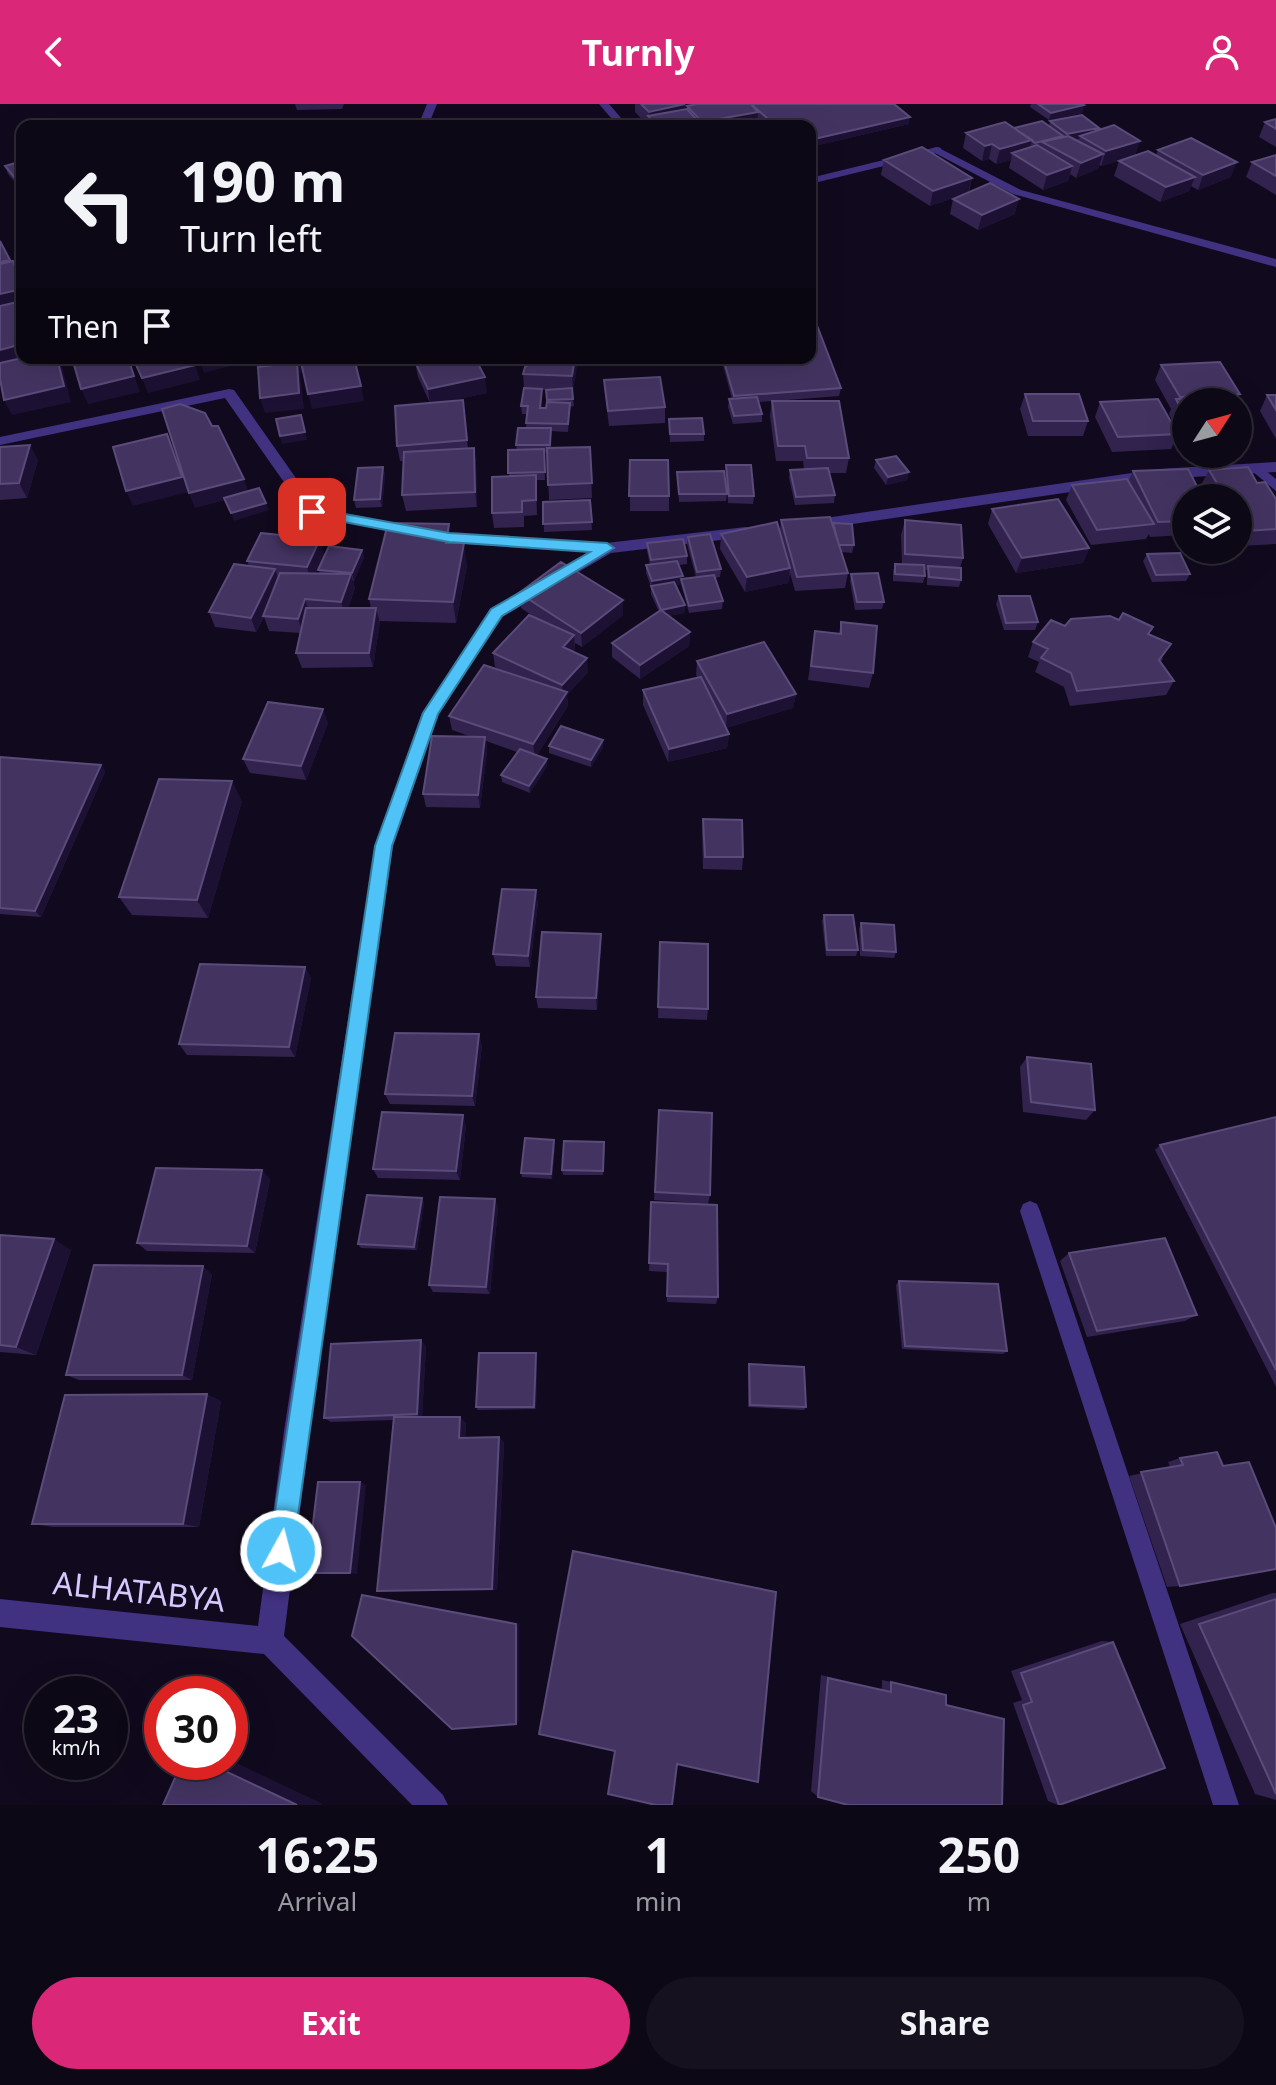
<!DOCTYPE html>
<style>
:root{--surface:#0d0816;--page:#16111f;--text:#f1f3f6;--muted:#9a9aa1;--line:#2d2935;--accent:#db2777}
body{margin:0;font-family:"Noto Sans",sans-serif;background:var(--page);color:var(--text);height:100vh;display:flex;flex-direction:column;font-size:30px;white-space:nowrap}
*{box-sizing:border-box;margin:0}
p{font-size:26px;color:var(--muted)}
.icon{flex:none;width:44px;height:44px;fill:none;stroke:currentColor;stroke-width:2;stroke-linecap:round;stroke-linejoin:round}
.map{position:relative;height:1701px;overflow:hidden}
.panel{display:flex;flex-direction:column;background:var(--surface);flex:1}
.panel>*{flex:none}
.banner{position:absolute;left:16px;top:16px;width:800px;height:244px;border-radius:16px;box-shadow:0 8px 32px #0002,0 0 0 2px var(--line);background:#0d0816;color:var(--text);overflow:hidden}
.needle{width:52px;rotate:54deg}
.buttons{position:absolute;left:1172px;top:284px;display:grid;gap:16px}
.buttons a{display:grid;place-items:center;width:80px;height:80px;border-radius:50%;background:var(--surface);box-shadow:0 8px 32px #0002,0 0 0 2px var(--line);font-size:40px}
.speed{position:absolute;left:24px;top:1572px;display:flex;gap:16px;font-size:40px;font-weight:700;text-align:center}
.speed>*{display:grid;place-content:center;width:104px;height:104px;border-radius:50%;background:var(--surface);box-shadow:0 8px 32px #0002,0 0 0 2px var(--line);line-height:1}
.speed small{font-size:20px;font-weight:400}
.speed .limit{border:12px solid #d22;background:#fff;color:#111}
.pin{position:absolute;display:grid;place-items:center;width:68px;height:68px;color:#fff;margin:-34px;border-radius:16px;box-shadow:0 4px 12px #0006}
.me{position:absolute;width:88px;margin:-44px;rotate:7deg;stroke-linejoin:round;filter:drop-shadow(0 0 6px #0008)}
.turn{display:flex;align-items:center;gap:28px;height:168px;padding:0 32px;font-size:36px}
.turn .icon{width:104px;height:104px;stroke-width:2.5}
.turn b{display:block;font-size:56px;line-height:68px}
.then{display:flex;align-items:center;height:76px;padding:0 32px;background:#0003;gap:16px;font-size:30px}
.eta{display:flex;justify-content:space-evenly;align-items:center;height:136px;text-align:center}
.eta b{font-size:48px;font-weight:700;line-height:56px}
.button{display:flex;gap:16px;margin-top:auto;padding:16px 32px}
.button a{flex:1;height:92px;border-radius:48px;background:var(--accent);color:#fff;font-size:32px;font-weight:700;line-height:92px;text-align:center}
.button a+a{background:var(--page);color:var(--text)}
header{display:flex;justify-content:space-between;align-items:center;height:104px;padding:0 32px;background:var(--accent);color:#fff;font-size:36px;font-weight:700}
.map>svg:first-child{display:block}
</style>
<header><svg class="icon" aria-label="back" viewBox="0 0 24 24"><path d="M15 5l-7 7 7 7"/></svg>Turnly<svg class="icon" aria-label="person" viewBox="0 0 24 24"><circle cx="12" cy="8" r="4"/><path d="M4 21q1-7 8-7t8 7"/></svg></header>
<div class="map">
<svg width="1276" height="1701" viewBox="0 0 1276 1701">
<rect width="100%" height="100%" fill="#110a1e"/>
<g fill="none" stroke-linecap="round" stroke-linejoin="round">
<path fill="#413181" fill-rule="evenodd" d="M427,0h10l-9,22h-10z
M599,0h10l19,22h-10z
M937,43l4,1v4l-131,32v-6z
M1257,360l19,15v12l-24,-20v-6z
M1030,1097l7,3 3,7 199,594h-26l-193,-594 3,-7z"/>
<path fill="#413181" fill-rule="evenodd" d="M937,43l84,43 255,69v8l-263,-73 -80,-42v-4z
M229,285l5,1 83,118 132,25 157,10 140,-16 8,5 -8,5 -135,16 -109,64 -63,97 -46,132 -83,585 -26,205 159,159 5,10h-36l-148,-151 -264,-27v-28l258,27 26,-195 91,-585 47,-133 68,-104 98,-57 -139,-9 -142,-28 -82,-117 -225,47v-8z
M1276,358v10l-117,7 -354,52 -8,-5 8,-5 354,-52z"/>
</g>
<path fill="#31224e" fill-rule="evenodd" d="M295,0h49l-2,5 -45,1z
M635,0h58l216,20 -99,23v-21h-43l-9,-8 -1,8h-109l-13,-14z
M1031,0h51l2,1 -2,8 -33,7 -19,-13z
M1276,15v28l-17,-10 6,-15z
M1050,17l49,9 41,11 -5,14h21l2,-5 73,27 -33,13 -7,-4 -2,5 -29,11 -46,-26 5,-15 2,-1 -20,6 -2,-1 -1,4 -22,9 -6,-4 -2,7 -25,9 -34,-22 2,-8 -15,4 -7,-5 -7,2 -19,-13 3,-15 83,-7z
M1276,51v40l-30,-18 6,-15z
M884,56l88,18 -3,14 46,22 -37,16 -28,-16 3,-15 11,-5 -34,12 -49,-31z
M22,57v23l-4,2 -10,-12 -3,-8z
M538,254h39l-4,33h-1l2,15 -4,1 -2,25 -17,-1v17l39,-1 2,51 -43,2 -2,-47 -3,-1 1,28h-9l1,35 -13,1v11l-30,1 -2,-15 17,-37 -1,-26h9l-1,-5 10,-17 1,-14h-5l-1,-8 3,-18 -1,-14zM542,286h4v18h-5z
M721,254h89l31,30 -2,8 -65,5 75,57 -3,15h-16l5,22 -1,8 -39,2 -6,-27 1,-8 14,-1 -1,-8h-27l-6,-45 2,-15 -13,1 3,12v8l-29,2 -5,-17 1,-8h3z
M415,258l72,31 -44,9 20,-2 5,49 6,-1 2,15 1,44 -71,4 -4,-16 2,-34h-4l-3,-15 33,-43 -12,-26z
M1161,261l79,29 -4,8h-50v47l-17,-35 2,-5 -16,-29z
M604,276l61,27v16l-56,3 -4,-31z
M1025,290l63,27 -5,15h-55l-8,-27z
M1267,291h9v44l-16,-28z
M1100,298l78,32 -7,15 -59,3 -17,-35z
M669,315l35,15v7l-34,1z
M0,343l38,13 -11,38 -27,2z
M630,356l39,36v15h-39z
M876,356l33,12 -2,8 -21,5 -12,-17z
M726,361l28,31 -1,8 -25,-1z
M383,363l2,8 -3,32 -26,1 -2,-8z
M1209,366l48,13 19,16v45l-38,2v-48h-29l-8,-13z
M1133,367l53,27v37l-36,2 -1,-3 -3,5 -55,6 -25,-45 6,-15 56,-3z
M677,368l50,22 -1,7 -47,1z
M590,396l2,30 -48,2 -1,-30z
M992,405l97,39 -6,15 -67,10 -28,-49z
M781,416l52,6 21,19 -2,8 -10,-1 6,21 -3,15 -50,3 -5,-18 -2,10 -43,9 -25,-43 1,-15 59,-3z
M905,416l58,38 -3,10 1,12 -2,7 -32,-2v-15h-3l1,6 -2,7 -30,-2v-10l2,-7h7l-1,-29z
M688,433l33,32 -1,8 -5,1 8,23 -1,8 -33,4 -8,-29 -6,1 10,20 -1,8 -16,3 22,16 -1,14 -49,33 -28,-22v-14l47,-31 -8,-18v-7l-5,-14v-8h4l-3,-14v-8l40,13v8l-8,1 3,14 14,-2 -9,-33z
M453,439l14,22 -11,58 -76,-2 -7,46 -71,1 -6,-15 5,-20 -32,-2 -5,-14 -8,15 -41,-5 -6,-15 40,-46 -2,-5 77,-7 -9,19h5l-2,-3 44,-20 2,7 -10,24h-1l2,7 -7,20h23l-2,-9z
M1147,450l43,20 -4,7 -34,1 -9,-21z
M851,470l33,28 -2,7 -27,1 -5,-29z
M519,489l104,7v15l-41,32 -7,-4v6l-2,3 15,20 -21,23 1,11 -31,49 10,4v7l-17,27 -28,-11 -1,-7 16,-23 -31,-11 1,10 -7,57 -54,-1 -3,-13 49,-57 -20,-7 -3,-14 58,-43 -12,-6 -2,-14 43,-35 -15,-10z
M999,492l39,26 -3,8h-31l-8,-26z
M1119,516l34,7 -4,7 14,25 -2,3 13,19 -8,14 -96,11 -6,-19 -29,-15 4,-10 -11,-5 5,-15 32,-16z
M841,518l32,51 -4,15 -61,-8 7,-49 24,2z
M697,557l99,33 -3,14 -67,20 3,6 -2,14 -59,14 -25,-57v-15l55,-12 -2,-3z
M328,619l-22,57 -56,-7 -7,-14z
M603,636v7l-12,20 -42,-14v-7z
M0,653l101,8 4,7 -64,145 -41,-3z
M242,697l-34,117 -76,-3 -13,-18z
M703,715l40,38 -1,13 -39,-1 -1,-37z
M538,799l-8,64 -34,-1 -3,-12z
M824,811l34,35 -2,6h-30l-4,-35z
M861,819l35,29 -2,6 -34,-2 -1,-27z
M601,830v12l-4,64 -59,-2 -2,-11z
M660,838l48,67 -1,11 -49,-2z
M305,863l6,11 -16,79 -108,-2 -8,-11z
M482,941l-7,61 -85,-2 -5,-10z
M1027,953l68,53 -9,10 -63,-8 -3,-45z
M659,1006l51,85 -2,9 -54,-4z
M1276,1013v270l-121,-237 5,-5z
M466,1021l-6,55 -82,-2 -5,-9z
M555,1041l-3,34 -30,-2 -1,-4z
M605,1043l-2,28h-40l-1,-5z
M270,1075l-15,74 -108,-2 -10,-8z
M422,1094l2,5 -7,47 -56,-2 -3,-4z
M651,1098l67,95 -2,7 -49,-2v-30l-18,-1z
M498,1103l-8,87 -57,-2 -4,-7z
M0,1131l71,15 -35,105 -36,-3z
M1069,1149l128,62 -12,6 -98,16 -27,-76z
M212,1170l-20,106h-113l-13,-5z
M899,1177l108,70 -4,3 -101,-5 -6,-64z
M426,1242l-4,71 44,6 -1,15 34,-1 5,6 -7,147 -120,1 16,-171 -62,2 -7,-4z
M536,1249l1,2 -1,54 -58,1 -2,-3z
M749,1260l57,43 -2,3 -56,-3v-40z
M221,1297l-22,126h-146l-21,-3z
M1217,1348l-37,134 -13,1 -38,-111 41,-9 -2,-5 12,-4z
M1273,1489h3v207l-21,-6 -75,-170z
M362,1491l157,29v97z
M1102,1537l11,1 -54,163h-1l-10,-4 -35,-98 9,-3 -11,-29z
M821,1571l61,15v-10l53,12 11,12 58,15 -186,78 -7,-6z"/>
<path fill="#1d1133" d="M685,0h8v8l-6,-6v12l-38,-2v-4z
M1084,1l-2,8 -33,7 2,-7z
M758,8l-1,14h-55v-4z
M910,13l-1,7 -99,23v-7z
M1099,24l-2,8h-17l-1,3 -14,3 2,-8z
M1032,36l-4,15 -16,-2 -1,7 -15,4 4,-15z
M1140,37l-5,15 -34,10 5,-15z
M992,40l-3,15 -7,2 3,-15z
M1103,50l-5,15 -22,9 5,-15z
M1237,58l-6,15 -33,13 5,-15z
M1072,62l-4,15 -25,9 4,-15z
M22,72v8l-4,2 -3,-8z
M1195,73l-6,14 -29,11 6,-15z
M972,74l-4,15 -38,13 3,-15z
M1019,95l-4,15 -37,16 4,-15z
M22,185v17l-22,6v-18z
M22,240v14l-22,5v-13z
M57,254h1l4,8 9,36 -59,13 -8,-15z
M128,254l12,34 -52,12 -7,-15z
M199,254h45l1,4 -41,11z
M296,254h67l-1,6 -62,9 4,36 -39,4 -5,-15 -1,-19 -4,-15z
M575,254h2l1,5 -5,28 -1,-15z
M195,261l5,15 -52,13 -6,-15z
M485,273l2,16 -57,12 -2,-16z
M361,282l3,15 -52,8 -4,-15z
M301,311l6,25 -25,4 -2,-8z
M167,330l21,58 -55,14 -7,-15z
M30,341l8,15 -11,38 -8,-15z
M474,344l2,15 1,44 -2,-15z
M383,363l2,8 -3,32 -2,-8z
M909,368l-2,8 -21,5 2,-8z
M244,375l5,15 -54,14 -6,-15z
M266,399l3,7 -35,11 -3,-8z
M449,420l4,22 -7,-3z
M320,435l4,15 -13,28 -4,-15z
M464,439l3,22 -11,58 -3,-21z
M1089,444l-6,15 -67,10 6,-15z
M362,446l2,7 -10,24 -2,-8z
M790,464l-2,15 -43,9 2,-15z
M275,465l5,15 -24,48 -5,-14z
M351,470l4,14 -10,28 -4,-14z
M683,472l-2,8 -30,4 1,-7z
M305,495l5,15 -7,19 -5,-14z
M623,496v15l-41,32 -1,-14z
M685,501l-1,8 -23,4v-7z
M376,504l4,15 -7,44 -4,-14z
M690,528l-1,14 -49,33v-14z
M574,531l1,14 -11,13 -1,-15z
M587,554l1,14 -21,23 1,11 -33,52 -2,-14 30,-47 -1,-12z
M796,590l-3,14 -67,20 1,-14z
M323,605l5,14 -22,57 -5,-14z
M729,630l-2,14 -59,14 1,-13z
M485,633l2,14 -7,57 -2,-13z
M603,636v7l-12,20v-7z
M547,655v7l-17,27 -1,-7z
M101,661l4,7 -64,145 -6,-6z
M232,677l10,20 -34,117 -11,-18z
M536,786l2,13 -8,64 -2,-11z
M601,830v12l-4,64 -1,-12z
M305,863l6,11 -16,79 -6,-10z
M479,930l3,11 -7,61 -3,-10z
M463,1011l3,10 -6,55 -4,-9z
M554,1036l1,5 -3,34 -1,-5z
M262,1066l8,9 -15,74 -8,-7z
M422,1094l2,5 -7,47 -3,-3z
M495,1095l3,8 -8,87 -4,-7z
M54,1135l17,11 -35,105 -20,-8z
M203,1162l9,8 -20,106 -10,-5z
M421,1236l5,6 -4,73 -5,-5z
M536,1249l1,2 -1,54 -2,-2z
M207,1290l14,7 -22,126 -16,-3z
M460,1313l6,6 -1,21 -6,-6z
M499,1333l5,6 -7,147 -5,-1z
M360,1378l6,3 -9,89 -7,-1z
M516,1520h3v97l-3,3z
M230,1656l93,44 -1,1h-25l-91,-43h24z"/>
<path fill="#433361" stroke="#5a4b7a" stroke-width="2" d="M641,0h44l-36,8z
M697,0h54l7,8 -56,10 -15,-16z
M751,0h143l16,13 -100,23v-14h-34z
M1038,0h44l2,1 -33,8z
M687,5l15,17h-45l-9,-10z
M1082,11l17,13 -32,6 -17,-13z
M1276,15v10l-11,-7z
M1042,17l21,15 -28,7 -21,-15z
M1005,18l27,18 -32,9 -8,-5 -7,2 -19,-13z
M451,20v2h-28v-1z
M1114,21l26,16 -34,10 -26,-15z
M1068,32l35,18 -22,9 -39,-21z
M1191,34l46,24 -34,13 -45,-25z
M1037,41l35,21 -25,9 -35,-22z
M922,43l50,31 -39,13 -49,-31z
M1148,47l47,26 -29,10 -47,-26z
M1276,51v21l-24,-14z
M22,57v15l-7,2 -10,-12z
M990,79l29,16 -37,16 -29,-16z
M0,137l10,19 -10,2z
M13,157l9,21v7l-22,5v-30z
M22,197v43l-22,6v-44z
M810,211h3l28,73 -107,8 -11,-38h87z
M22,254h35l7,28 -60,14 -4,-21v-16z
M72,254h56l6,18 -53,13z
M133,254h59l3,7 -53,13z
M257,254h39l-41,6z
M329,254h25l7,28 -53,8 -7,-32z
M436,254h39l10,19 -57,12 -13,-27z
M538,254h37l-3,18 -49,-2 2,-7z
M297,258l2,31 -39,5 -2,-31z
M1220,258l20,32 -60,3 -19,-32z
M660,273l5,30 -57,4 -4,-31z
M524,284l18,1 -2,19h6l1,-6 23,1 -2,21 -42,-1 2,-17h-7z
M572,284l1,11 -26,1 -1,-10z
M1025,290h54l9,27h-55z
M1267,291h9v15z
M757,293l5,17 -28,2 -5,-17z
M1217,294l2,4h-33v18l-10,-21z
M1158,295l20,35 -60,3 -18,-35z
M463,296l4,40 -70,6 -2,-40z
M772,297h67l10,57h-42l-2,-12h-27z
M180,300l25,9 7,13h6l26,53 -55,14 -27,-84z
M301,311l4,17 -25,4 -4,-17z
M702,314l2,16h-34l-1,-15z
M518,324h33l-1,17h-34z
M167,330l15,43 -56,14 -13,-44z
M30,341l-11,38 -19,1v-37z
M590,343l2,36 -44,2 -1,-37z
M474,344l1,44 -73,3 2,-43z
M544,345l1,23 -37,1v-23z
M896,352l13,16 -21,5 -12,-17z
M630,356h38l1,36h-40z
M726,361h25l3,31h-25z
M383,363l-3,32 -26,1 4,-32z
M1248,363l9,16 8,-1 11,17v30l-30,2 -8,-13v-20h-12l-17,-28z
M828,364l7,27 -39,2 -6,-27z
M1188,365l15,29h-17v23l-28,1 -25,-51z
M724,367l3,23h-48l-2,-22z
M536,371v25l-14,1v11l-30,1v-36z
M1127,375l27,45 -57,6 -25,-45z
M259,384l7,15 -35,10 -7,-15z
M1058,395l31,49 -67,10 -30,-49z
M590,396l2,22 -49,2v-22z
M830,413l18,56 -51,4 -16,-57z
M905,416l56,5 2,33 -58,-4z
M777,418l13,46 -43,9 -26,-43z
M388,419l61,1 -3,19h18l-11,59 -84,-3z
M833,419l19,1 2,21h-15z
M261,429l59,6 -13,28 -60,-6z
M710,430l11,35 -24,3 -9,-35z
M683,435l4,17 -36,4 -4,-17z
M329,442l33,4 -10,23 -34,-3z
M1180,449l10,21 -34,1 -9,-21z
M677,457l6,15 -31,5 -6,-16z
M561,458l62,38 -42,33 -62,-40z
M234,460l41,5 -24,49 -42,-6z
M895,460l29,1 1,11 -30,-2z
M928,462l33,2v12l-32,-3z
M280,469l71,1 -10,28 -36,-3 -7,20 -35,-3z
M878,469l6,29h-27l-6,-28z
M714,471l9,26 -34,5 -8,-27z
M674,478l11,23 -24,5 -10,-24z
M999,492h31l8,26 -32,1z
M306,504h70l-7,45h-73z
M661,506l29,22 -50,33 -28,-22z
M1123,509l30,14 -5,7 23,10 -12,16 15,21 -97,10 -6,-18 -30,-15 7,-9 -15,-7 18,-22 14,6 6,-7 39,-3 9,4z
M529,511l45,20 -11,12 24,11 -25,27 -69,-32z
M841,518l36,4 -4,47 -62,-7 4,-35 26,3z
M764,538l32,52 -69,20 -30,-53z
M484,561l83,27 -34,52 -84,-28z
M701,573l28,57 -60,15 -26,-59z
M268,598l55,7 -22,57 -58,-7z
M561,622l42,14 -12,20 -42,-14z
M432,632l53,1 -7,58 -55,-1z
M520,645l27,10 -18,27 -28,-11z
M0,653l101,8 -66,146 -35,-3z
M159,675l73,2 -35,119 -78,-3z
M703,715l39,1 1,37h-38z
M502,785l34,1 -8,66 -35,-2z
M824,811h29l5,35h-31z
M861,819l33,2 2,27 -33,-2z
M542,828l59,2 -5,64 -60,-1z
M660,838l48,2v65l-50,-2z
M200,860l105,3 -16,80 -110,-3z
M395,929l84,1 -7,62 -87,-2z
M1027,953l64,7 4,46 -64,-8z
M659,1006l53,3 -2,82 -55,-3z
M382,1008l81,3 -7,56 -83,-2z
M1276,1013v253l-116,-225z
M525,1034l29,2 -3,34 -30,-1z
M564,1037l40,1 -1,29 -41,-1z
M156,1064l106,2 -15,76 -110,-3z
M367,1091l55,3 -8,49 -56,-3z
M440,1093l55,2 -9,88 -57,-2z
M651,1098l66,3 1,92 -51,-1 1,-32 -19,-1z
M0,1131l54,4 -38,108 -16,-2z
M1165,1134l32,77 -100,16 -28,-78z
M94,1161l109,1 -21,109h-116z
M899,1177l99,3 9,67 -102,-5z
M421,1236l-4,74 -93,4 7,-74z
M479,1249h57l-2,54h-58z
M749,1260l55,3 2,40 -56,-2z
M207,1290l-24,130h-151l33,-129z
M394,1313h66l-1,21 40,-1 -7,152 -115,2z
M1217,1348l6,14 26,-4 27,66v41l-96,17 -39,-114 42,-7 -3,-7z
M318,1378h42l-10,91h-43z
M573,1447l203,41 -18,190 -81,-18 -5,41h-16l-48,-11 7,-43 -76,-17z
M362,1491l154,29v100l-64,5 -100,-93z
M1276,1495v195l-77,-170z
M1113,1538l52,126 -106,37 -36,-100 9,-3 -11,-29z
M828,1574l63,14v-10l55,13v10l58,14 -2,86h-154l-30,-8z
M182,1658h24l91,43h-134z"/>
<path fill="#4fc3f7" stroke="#337fa1" stroke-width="2" d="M312,404l137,25 158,10 7,5 -112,68 -64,98 -46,132 -99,705 -3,9 -9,3 -8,-3 -4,-9 106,-705 48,-133 68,-104 99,-57 -141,-10 -142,-27v-6z"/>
<g text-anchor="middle" stroke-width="8" stroke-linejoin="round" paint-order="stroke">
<g font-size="32" fill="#d7c8ff" stroke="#110a1e">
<text transform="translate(139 1488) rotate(6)" y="11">ALHATABYA</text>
</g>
</g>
</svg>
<div class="buttons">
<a><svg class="needle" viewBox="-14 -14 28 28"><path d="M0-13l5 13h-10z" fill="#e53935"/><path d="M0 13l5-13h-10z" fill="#9a9aa1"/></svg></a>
<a><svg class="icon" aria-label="layers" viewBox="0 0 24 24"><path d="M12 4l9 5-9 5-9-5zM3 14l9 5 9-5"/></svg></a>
</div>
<div class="speed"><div>23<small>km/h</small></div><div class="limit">30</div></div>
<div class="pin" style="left:312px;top:408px;background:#d93025"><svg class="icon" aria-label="arrive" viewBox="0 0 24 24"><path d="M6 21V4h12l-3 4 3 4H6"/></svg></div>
<svg class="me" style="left:281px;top:1447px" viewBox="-20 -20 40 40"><circle r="17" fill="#4fc3f7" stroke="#fff" stroke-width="3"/><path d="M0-11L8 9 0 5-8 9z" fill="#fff"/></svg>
<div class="banner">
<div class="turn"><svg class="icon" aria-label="left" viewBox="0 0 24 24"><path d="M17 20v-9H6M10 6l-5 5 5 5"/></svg><div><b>190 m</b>Turn left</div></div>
<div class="then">Then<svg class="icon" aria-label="arrive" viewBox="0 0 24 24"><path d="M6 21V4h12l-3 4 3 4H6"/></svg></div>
</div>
</div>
<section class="panel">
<div class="eta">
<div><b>16:25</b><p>Arrival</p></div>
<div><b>1</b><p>min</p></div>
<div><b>250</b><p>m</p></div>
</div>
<div class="button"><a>Exit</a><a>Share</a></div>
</section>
